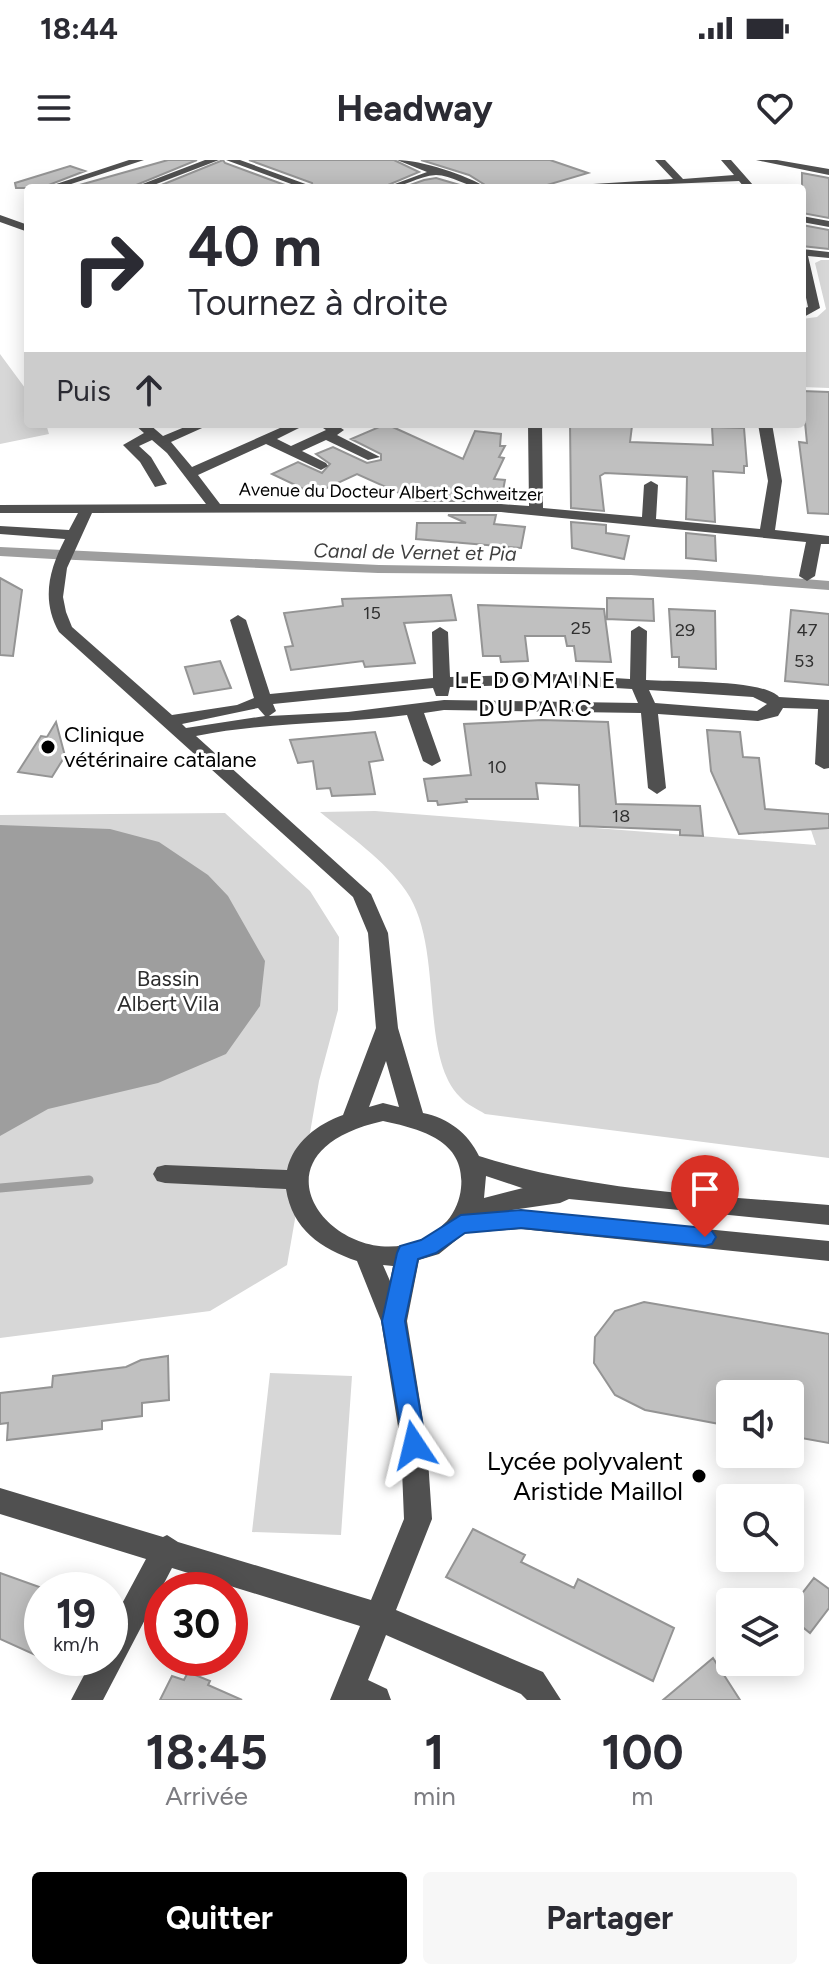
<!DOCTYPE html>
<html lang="fr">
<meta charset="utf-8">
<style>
:root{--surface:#fff;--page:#f7f7f7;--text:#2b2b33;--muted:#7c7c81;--accent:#000}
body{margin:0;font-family:Figtree,sans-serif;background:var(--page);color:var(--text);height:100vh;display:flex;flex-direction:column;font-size:30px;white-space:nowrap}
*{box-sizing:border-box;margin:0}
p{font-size:26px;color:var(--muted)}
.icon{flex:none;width:44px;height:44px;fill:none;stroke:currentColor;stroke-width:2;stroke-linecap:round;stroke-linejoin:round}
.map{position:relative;height:1540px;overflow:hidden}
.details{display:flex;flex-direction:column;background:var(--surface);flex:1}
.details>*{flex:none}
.banner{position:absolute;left:24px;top:24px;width:782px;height:244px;border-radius:8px;box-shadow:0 4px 20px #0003;background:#fff;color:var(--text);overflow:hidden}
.buttons{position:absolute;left:716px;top:1220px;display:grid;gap:16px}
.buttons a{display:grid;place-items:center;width:88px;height:88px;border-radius:8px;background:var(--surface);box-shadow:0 4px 20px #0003;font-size:40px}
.speed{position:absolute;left:24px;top:1412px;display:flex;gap:16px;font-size:40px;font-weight:700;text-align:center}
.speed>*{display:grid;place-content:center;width:104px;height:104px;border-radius:50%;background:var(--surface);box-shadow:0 4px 20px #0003;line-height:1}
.speed small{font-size:20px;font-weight:400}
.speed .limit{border:12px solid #d22;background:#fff;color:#111}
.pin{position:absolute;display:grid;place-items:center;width:68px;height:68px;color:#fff;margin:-82px -34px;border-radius:50% 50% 50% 0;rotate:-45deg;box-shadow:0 0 8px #0007}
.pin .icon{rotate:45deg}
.me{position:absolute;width:88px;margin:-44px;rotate:350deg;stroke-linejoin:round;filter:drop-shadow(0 0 6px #0008)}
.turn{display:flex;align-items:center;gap:28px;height:168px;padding:0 32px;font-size:36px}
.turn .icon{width:104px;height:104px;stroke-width:2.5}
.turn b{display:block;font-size:56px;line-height:68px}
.then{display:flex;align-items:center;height:76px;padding:0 32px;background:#0003;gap:16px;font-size:30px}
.eta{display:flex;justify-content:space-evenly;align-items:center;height:136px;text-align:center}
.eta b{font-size:48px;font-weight:700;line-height:56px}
.button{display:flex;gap:16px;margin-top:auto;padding:16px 32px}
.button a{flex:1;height:92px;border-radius:8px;background:var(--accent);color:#fff;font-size:32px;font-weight:700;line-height:92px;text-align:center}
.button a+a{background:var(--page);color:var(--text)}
.status{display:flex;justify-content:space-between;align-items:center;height:56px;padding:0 40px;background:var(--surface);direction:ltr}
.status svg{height:22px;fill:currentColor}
header{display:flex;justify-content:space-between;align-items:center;height:104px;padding:0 32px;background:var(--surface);font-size:36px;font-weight:700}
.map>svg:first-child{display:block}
</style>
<div class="status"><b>18:44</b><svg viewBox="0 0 49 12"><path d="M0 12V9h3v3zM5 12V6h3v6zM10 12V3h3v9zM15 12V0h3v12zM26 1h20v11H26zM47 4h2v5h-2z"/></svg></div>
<header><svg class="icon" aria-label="menu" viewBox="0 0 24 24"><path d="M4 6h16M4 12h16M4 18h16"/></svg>Headway<svg class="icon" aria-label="heart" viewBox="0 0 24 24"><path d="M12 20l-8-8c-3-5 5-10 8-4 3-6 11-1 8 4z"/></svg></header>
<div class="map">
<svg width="829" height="1540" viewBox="0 0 829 1540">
<rect width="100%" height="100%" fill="#fff"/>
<path fill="#d7d7d7" d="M821,100h8v128l-27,-1v-68l15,-2 9,-8 -11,-46z
M0,194l28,38v32h18l3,10 -49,10z
M375,651l441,34 -8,-24 21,3v334l-344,-44c-8,-5 -19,-10 -25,-17 -42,-42 -15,-150 -54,-206 -21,-31 -57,-55 -86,-79z
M225,653l85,78 29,46 -1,73 -19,71 -32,184 -77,46 -210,27v-523z
M270,1213l82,3 -11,159 -89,-3z"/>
<path fill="#9e9e9e" d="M0,387l379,18 317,5 133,11v9l-198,-15 -253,-2 -325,-14 -53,-3z
M0,665l110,4 49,13 49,33 20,21 37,65 -5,45 -34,48 -68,29 -110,26 -48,27z"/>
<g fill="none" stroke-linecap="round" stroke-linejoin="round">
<path stroke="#9e9e9e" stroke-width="9" d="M0,1028l89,-8"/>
</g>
<path fill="#c0c0c0" stroke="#949494" stroke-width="2" d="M168,0h29l-68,28h-60z
M223,0l2,3 68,25h-139z
M249,0h145l25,12 -38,16h-68l-1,-5z
M421,0h129l38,13 -51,15 -8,-3 -39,3 -21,-13z
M70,6l15,5 -44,17h-25l-1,-5z
M802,13l27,5v40l-27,-5z
M436,18l34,10h-68l22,-8z
M802,65l27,5v19l-27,-3z
M802,231l27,1v122l-21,-1 -9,-71 8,1z
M386,264l77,35 12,-28 26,3 -1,12h5l-6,11 5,1 -10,21 11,1 -4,21h-84l-60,-27 -43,20 -42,-20 26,-12 24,11 8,-9 -14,-10 17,-7 34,16 14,-3v-6l-30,-15z
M570,264l62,2 -2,16 83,3 -1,-18 32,1 3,38h-3v7l-31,-2 2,51 -29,-3 1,-42 -82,-4 -5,3 4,35 -33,-3z
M448,355h48l-2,9 31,3 -4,21 -105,-9 1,-16h49z
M571,362l35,3v8l23,3 -5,23 -52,-11z
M686,373l29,3 1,25 -30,-3z
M0,418l22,12 -9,66 -13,-1z
M451,435l5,25 -52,3 11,40 -50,4 -2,-6 -72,9 -6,-23 8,-1 -9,-33 59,-7 -1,-7z
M607,438l46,1 1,22 -47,-2z
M478,445l126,4 7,53 -35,-1 -2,-15h-7l-2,-10h-40l3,25 -27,1 -1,-6h-17z
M669,449l46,2 1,58 -37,-2v-10h-7z
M791,450l38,4v71l-44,-4z
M220,501l11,27 -37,6 -9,-27z
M542,560l66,2 8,82 84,2 3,30 -23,-1v-5l-100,-4 -1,-41 -43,-2 2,16h-72l1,3 -29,3 -1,-4h-9l-4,-22 47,-4 -7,-51z
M56,562l9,34 -13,21 -34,-5 23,-36 6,1z
M707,570l33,2 3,25 16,1 6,51 64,5v14l-90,6 -28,-63z
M375,572l8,28 -14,2 6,32 -43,2 -2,-8 -13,1 -4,-28 -15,2 -8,-23z
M644,1142l185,32v109l-39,-7v-42h-60v32l-85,-16 -30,-15 -21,-32 1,-26 20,-26z
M168,1196l1,44 -27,3v13l-40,5v8l-95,11 1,-17 -8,1v-31l52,-6 1,-11 73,-9 15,-7z
M473,1369l52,26 -4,7 53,26 4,-9 96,49 -21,53 -207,-104z
M0,1413l42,15v70l-42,-19z
M814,1418l15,11v19l-19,25 -20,-16v-8z
M713,1498l27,42h-77z
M188,1512l22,9 -2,4 34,15h-82l12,-24 12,4z"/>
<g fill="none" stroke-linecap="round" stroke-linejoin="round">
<path fill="#505050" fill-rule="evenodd" d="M129,0h15l-85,28h-15z
M205,0h14l-73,28h-14z
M226,0h14l71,26 -9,2z
M397,0c24,0 70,15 90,28 -19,0 -36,-13 -51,-13 -18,1 -33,13 -52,13l43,-16z
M655,0h10l18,19 51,-4 -13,-15h10l22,25 -9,2 -5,-6 -167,7 5,-3 96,-6z
M756,0h21l52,9v6z
M0,55l28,10v7l-28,-10z
M802,56l27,5v6l-27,-5z
M802,89l27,3v6l-21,-2 12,52 -18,10v-9l6,-2 -6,-28z
M134,264h15l14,12 29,-12h19l-40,18 21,25 97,-43h18l-30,15 14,7 35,-16 -9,-6h18l9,6 -7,5 43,22 -12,3 -42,-20 -24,11 24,12 2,3 -7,4 -55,-26 -68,31 22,29h281l28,2 -1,-82h14l1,84 99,9 2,-32 7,-4 7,4 -2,34 104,10 8,-48 -10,-57h14l10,57 -7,49 54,6v8h-8l-6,32 -8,5 -8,-5 7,-34 -305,-30 -409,1 -25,55 -4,29 3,15 6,15 100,88 65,-10 17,-7 -24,-78 8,-5 8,5 24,74 163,-16 -1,-46 8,-5 8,5 2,45 101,-3 79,5 1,-48 8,-5 8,5 -1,49c27,2 117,-1 133,17l50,3v68l-5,1 -9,-5 3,-55 -35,-1 -5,8 -20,5 -100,-7 8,74 -9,6 -9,-6 -7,-75 -197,-3 -20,3 17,48 -9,5 -9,-5 -16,-46c-70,9 -142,7 -211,21l175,158 17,39 10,95 25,85c25,5 45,20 56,43 113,36 233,39 350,49v20l-260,-26 -9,4 -48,7 317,31v20l-308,-32 -56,4 -26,21 -20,6 -12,61 20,124 5,74 -36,91 147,62 18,28h-34l-6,-6 -135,-59 -18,45 19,9 4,11h-61l30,-74 -188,-58 -69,132h-32l22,-42h17v-32l36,-67 -146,-45v-26l163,49 4,-2 11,7 193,58 33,-81 -3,-74 -20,-124 -24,-60c-36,-12 -65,-32 -71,-72l-121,-6 -8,-2 -4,-7 4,-7 8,-2 122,5c6,-28 31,-46 56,-55l33,-87 -8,-95 -15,-36 -294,-265c-18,-32 -10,-62 6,-93l-65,-5v-8l69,4 9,-17h-78v-8l206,-1 -39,-51 -15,-13 -13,6 12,11 16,27 -12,3 -15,-25 -17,-17 21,-12zM551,524l81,5 6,14 -194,-3 -96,12 -79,4 7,-5 -3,-7 160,-16 3,8h12l2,-9zM649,530l104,7 14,7 -10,7 -102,-8zM258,548l7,8 -79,12 -4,-4zM386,901l13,46 -16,-4 -14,4zM383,961c37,8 83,19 78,67 -1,11 -6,24 -14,33 -81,84 -228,-63 -64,-100zM486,1016l36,12h1l-39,10zM383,1105l10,1 -3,15z"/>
</g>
<path fill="#1a73e8" stroke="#114b97" stroke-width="2" d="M521,1050l184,18 7,3 4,6 -4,7 -7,2 -184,-18 -56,5 -29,20 -18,6 -13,62 21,124 -4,8 -8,4 -9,-4 -23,-132 15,-68 3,-7 21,-6 40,-25z"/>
<g fill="#000" stroke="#fff" stroke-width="3">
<circle cx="48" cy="587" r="8"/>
<circle cx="699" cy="1316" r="8"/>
</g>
<g text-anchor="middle" stroke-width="6" stroke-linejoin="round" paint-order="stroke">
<g font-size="18" fill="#000" stroke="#fff">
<text transform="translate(391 332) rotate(1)" y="6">Avenue du Docteur Albert Schweitzer</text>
</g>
<g font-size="18" fill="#303030">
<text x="372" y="459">15</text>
<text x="581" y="474">25</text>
<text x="685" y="476">29</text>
<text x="807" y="476">47</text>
<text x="804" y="507">53</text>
<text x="497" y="613">10</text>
<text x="621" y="662">18</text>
</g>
<g font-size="20" font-style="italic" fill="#3f3f3f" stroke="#fff">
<text transform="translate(415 392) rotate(1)" y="7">Canal de Vernet et Pia</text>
</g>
<g font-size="22" fill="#000" stroke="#fff" text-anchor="start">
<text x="64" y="582">Clinique<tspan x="64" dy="25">vétérinaire catalane</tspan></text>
</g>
<g font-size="22" fill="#2e2e2e" stroke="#fff">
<text x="168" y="826">Bassin<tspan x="168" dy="25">Albert Vila</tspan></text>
</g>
<g font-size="24" letter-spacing="2" fill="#000" stroke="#fff">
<text x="536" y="528">LE DOMAINE<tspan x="536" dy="28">DU PARC</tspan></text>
</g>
<g font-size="26" fill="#000" stroke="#fff" text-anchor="end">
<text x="683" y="1310">Lycée polyvalent<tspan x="683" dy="30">Aristide Maillol</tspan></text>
</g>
</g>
</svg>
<div class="buttons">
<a><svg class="icon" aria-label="sound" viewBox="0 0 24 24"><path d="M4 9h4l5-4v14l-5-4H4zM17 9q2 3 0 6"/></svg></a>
<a><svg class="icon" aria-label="search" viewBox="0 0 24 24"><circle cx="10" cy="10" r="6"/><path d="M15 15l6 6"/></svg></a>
<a><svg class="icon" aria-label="layers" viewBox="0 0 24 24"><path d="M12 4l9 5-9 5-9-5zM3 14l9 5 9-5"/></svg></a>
</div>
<div class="speed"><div>19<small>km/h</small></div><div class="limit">30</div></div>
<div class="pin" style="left:705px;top:1077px;background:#d93025"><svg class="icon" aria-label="arrive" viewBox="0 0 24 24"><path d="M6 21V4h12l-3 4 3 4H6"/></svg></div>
<svg class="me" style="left:414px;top:1285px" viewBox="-20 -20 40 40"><path d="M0-17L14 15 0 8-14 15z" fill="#1a73e8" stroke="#fff" stroke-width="4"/></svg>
<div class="banner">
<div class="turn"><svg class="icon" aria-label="right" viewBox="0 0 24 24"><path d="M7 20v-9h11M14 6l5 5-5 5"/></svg><div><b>40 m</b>Tournez à droite</div></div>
<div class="then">Puis<svg class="icon" aria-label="ahead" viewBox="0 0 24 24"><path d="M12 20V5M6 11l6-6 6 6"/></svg></div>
</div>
</div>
<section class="details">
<div class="eta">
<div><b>18:45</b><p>Arrivée</p></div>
<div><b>1</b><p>min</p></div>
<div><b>100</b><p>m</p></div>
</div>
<div class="button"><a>Quitter</a><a>Partager</a></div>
</section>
